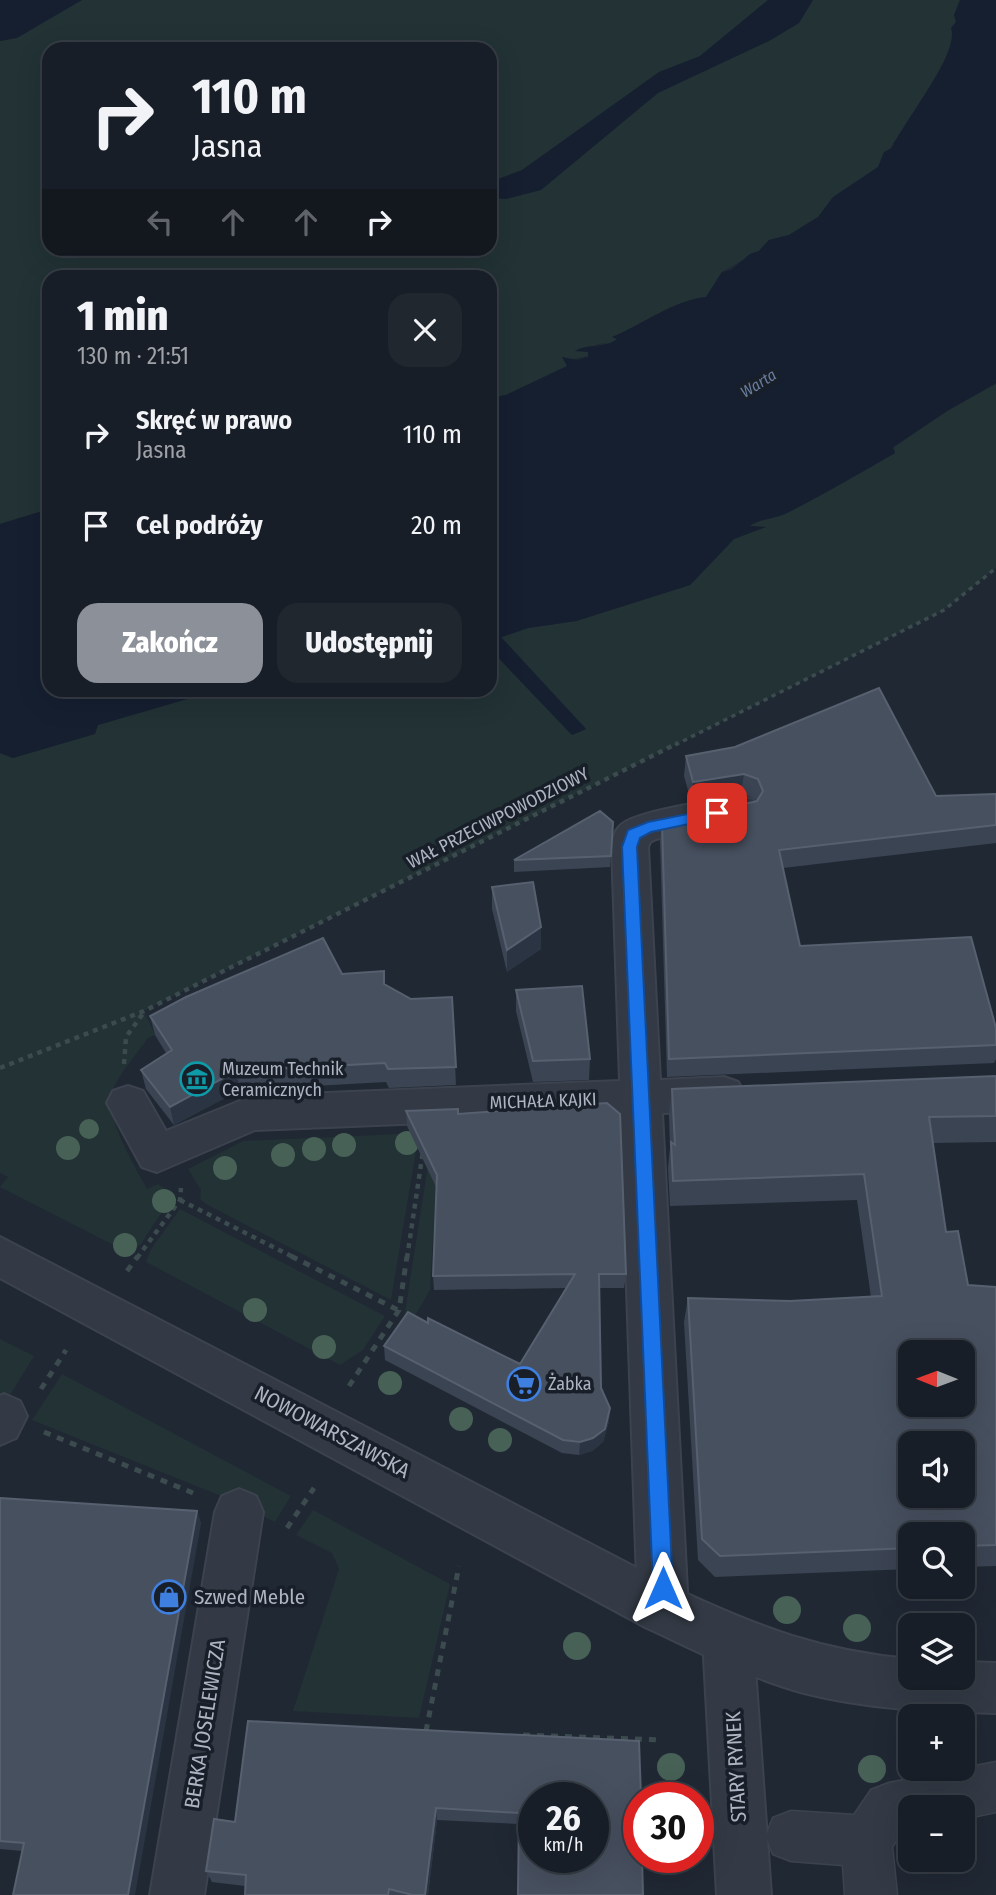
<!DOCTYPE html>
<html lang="pl">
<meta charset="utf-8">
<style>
:root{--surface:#181e27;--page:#21272f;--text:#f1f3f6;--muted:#9fa2a7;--line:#363c44;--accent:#8c9099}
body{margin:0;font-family:"Fira Sans Condensed",sans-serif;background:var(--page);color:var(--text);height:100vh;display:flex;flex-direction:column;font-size:26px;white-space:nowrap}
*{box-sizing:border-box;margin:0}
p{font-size:23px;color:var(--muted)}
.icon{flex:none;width:38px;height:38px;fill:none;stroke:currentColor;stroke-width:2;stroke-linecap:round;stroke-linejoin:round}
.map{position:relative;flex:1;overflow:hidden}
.details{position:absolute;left:42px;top:270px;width:455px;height:427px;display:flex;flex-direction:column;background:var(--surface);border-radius:21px;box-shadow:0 7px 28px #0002,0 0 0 2px var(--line)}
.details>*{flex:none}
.guide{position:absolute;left:42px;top:42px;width:455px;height:214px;border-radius:21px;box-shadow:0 7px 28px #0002,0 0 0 2px var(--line);background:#181e27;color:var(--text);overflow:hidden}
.needle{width:46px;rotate:271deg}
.buttons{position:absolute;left:898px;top:1340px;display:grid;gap:14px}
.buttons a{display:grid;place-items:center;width:77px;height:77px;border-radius:14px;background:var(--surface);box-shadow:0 7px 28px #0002,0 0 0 2px var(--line);font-size:35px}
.speed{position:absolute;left:518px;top:1782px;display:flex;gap:14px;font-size:35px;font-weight:700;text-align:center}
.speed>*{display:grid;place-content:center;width:91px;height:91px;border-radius:50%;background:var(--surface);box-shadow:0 7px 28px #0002,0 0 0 2px var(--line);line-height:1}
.speed small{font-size:18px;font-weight:400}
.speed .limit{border:10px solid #d22;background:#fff;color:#111}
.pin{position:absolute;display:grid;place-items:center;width:60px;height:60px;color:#fff;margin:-30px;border-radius:14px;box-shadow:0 4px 10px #0006}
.me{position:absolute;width:77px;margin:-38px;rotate:0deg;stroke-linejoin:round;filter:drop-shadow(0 0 5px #0008)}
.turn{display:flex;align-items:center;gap:24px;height:147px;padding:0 35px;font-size:32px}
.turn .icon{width:91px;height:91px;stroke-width:2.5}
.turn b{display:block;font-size:49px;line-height:60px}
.lanes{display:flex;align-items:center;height:66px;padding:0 35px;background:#0003;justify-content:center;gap:35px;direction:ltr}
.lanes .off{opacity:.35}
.round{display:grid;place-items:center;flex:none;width:74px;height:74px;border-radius:21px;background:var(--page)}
.headline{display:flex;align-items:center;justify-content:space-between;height:119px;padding:0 35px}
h1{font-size:42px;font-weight:800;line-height:52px}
.primary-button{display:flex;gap:14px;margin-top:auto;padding:14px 35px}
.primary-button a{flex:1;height:80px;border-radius:21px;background:var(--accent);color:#fff;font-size:28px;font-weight:800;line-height:80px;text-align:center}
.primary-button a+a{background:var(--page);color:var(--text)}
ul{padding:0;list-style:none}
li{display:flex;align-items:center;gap:21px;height:91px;padding:0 35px}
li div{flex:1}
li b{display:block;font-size:26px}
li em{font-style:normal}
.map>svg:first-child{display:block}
</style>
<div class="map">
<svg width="996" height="1895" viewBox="0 0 996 1895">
<rect width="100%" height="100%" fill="#202834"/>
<path fill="#223235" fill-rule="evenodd" d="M0,0h960l-11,56 -71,111 -33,24 -27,26 -29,18 -20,5 -10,11 -37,21 -16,25c-34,4 -61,26 -93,40l5,2 -6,4 -15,1 -9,12 -19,4 -1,6 -62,29 -16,3v-122h-441v233l-49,15zM49,49h441v199h-441z
M996,384v184l-52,42 -800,401 11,24 -7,3c-11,16 -26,32 -34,49 -13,27 21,78 33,102l11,-5 15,11 -32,49 -12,9 -129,-66 8,-10 -8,-4v-420l13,5 84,-33 121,-35h272v-41l82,86 14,-6 -86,-91 28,-10 48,-7 114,-36 44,-46 30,-12 -15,-1c9,-6 27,-8 40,-14 36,-18 71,-39 106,-59l-2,-5 54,-37z
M439,1130l-9,160 -22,38 -5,-3 30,-192z
M419,1133l-28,167 -185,-96 -6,-5 1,-9 -13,-21 55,-28z
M180,1209l205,107 -22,34 -23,15 -194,-103 5,-13z
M0,1339l34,17 -33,54h-1z
M62,1374l229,122 -16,26 -49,-24 -194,-78z
M313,1510l137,74 -31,134 -126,-7 46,-142 -7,-16 -36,-18z"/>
<path fill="#151f30" d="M0,0h82l-65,38 -17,3z
M768,0h45l-14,23 -30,18 -111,52 -117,97 -35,9 -16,-1v-16l32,-12 137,-98 41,-16z
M960,0h36v383l-49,28 -54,36 2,6c-37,21 -72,42 -110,61 -11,5 -27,5 -35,12l16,1 -32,12 -44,46 -114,36 -48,7 -27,9 85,92 -14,6 -82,-86v-251l16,-3 61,-29 -5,-9 15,3 11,-3v-5l-13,-1c13,-8 30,-2 42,-12l-5,-2c32,-13 60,-36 94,-40l16,-25 9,-2 19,-16 9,-3 10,-11 20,-5 29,-18 15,-20 45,-30 6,-15 8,-4c12,-26 68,-95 59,-120l5,-6 -2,-7z
M49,509v181h169l-120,35 -3,9 -82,24 -13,-5v-229z"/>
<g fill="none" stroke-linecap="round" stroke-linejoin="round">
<defs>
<path id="pedestrian" d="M996,1762v50l-34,7v-11h-52v21l-6,1 -12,17 5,48h-52l-2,-30 -52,-4 -18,-7 -7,-18 7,-18 18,-7 63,4 17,-25 18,-7z"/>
<path id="minor" d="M740,796l13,4 5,9 -5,9 -97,21 -6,3 -2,5 12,233 64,-3 14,5 6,12 -6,12 -14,5 -62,2 26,496 -7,18 -18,7 -18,-7 -7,-18 -17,-494 -366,15 -98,42 -15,-5 -35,-64 6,-12 15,-5 15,5 23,40 86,-35 368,-15 -8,-234c1,-7 2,-15 7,-20 12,-16 98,-27 121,-31z
M4,1394l16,7 7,15 -11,22 -16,7v-49z
M239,1489l17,7 7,16 -59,383h-54l65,-383 7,-16z
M728,1614l18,7 7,18 18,256h-54l-14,-256 7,-18z"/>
<path id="tertiary" d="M0,1237l681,354c80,37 140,60 229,68v19h52v-16l34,1v50c-64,-1 -129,-4 -192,-20 -55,-15 -107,-42 -159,-66l-645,-349z"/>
</defs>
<use href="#pedestrian" stroke="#3d434e" stroke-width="3"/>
<use href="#minor" stroke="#3d434e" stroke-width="4"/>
<use href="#tertiary" stroke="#3d434e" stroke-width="4"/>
<path stroke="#3b4b4e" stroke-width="3.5" stroke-dasharray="4.5 4.5" stroke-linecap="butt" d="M675,745l269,-135 52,-42"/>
<path stroke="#3b4b4e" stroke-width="4.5" stroke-dasharray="5 5" stroke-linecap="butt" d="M124,1064l2,-27 18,-25
M0,1068l144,-57 534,-268
M180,1200l115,58
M137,1258l43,-58 1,-12
M407,1258l16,-107"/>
<path stroke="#3b4b4e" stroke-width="5" stroke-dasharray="7 7" stroke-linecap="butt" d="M291,1256l107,54
M127,1271l11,-15
M349,1386l50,-76 8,-54
M41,1389l25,-39
M44,1432l154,63
M287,1528l27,-40
M426,1731l33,-165
M523,1735l139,5"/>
<use href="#pedestrian" fill="#333a45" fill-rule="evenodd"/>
<use href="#minor" fill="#333a45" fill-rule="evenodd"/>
<use href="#tertiary" fill="#333a45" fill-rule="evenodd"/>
</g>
<g fill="#476156">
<circle cx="89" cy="1129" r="10"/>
<circle cx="407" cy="1143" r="12"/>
<circle cx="344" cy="1145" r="12"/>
<circle cx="68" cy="1148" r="12"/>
<circle cx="314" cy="1149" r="12"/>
<circle cx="283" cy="1155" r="12"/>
<circle cx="225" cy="1168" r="12"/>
<circle cx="164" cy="1201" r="12"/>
<circle cx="125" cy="1245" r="12"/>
<circle cx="255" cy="1310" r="12"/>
<circle cx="324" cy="1347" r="12"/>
<circle cx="390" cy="1383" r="12"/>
<circle cx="461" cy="1419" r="12"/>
<circle cx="500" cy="1440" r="12"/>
<circle cx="787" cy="1610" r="14"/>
<circle cx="857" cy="1628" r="14"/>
<circle cx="577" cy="1646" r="14"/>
<circle cx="671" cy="1767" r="14"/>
<circle cx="872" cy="1769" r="14"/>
</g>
<path fill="#3b4453" d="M686,756l250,40 60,-2v49l-213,25 17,78 196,82v31l-2,4 -327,14 -7,-235 2,-19 39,-3 1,-6 54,-13 -1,-2 -14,-6 -50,8 -7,-25z
M613,822l-3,45 -96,5v-12z
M492,887l49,62 -34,23 -15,-63z
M384,971l1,14 26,14 41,-2 4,88 -67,3 -3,-6 -146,8 -66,35 -28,-36 -5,-19 25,-17 -11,-18 -5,-19 192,-42z
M516,990l74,69 -1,21 -56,2 -17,-71z
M996,1076v66l-63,1 13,89 22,53 28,2v279l-34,1v-32h-52v34l-195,8 -17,-17 -14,-238 4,-24 102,3 81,-4 -14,-97 -187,6 -2,-38 2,-20 -1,-33 3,-26z
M406,1111l52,3 168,160 -2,14h-25l2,100 8,33 -6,21 -11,9 -13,4 -17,-2 -177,-93 -1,-14 44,-23 92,41 46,-76 -132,2 -1,-14 3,-89 -29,-61z
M0,1498l197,13 4,13 -179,327 -22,-2z
M639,1741l-121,83 -81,-4 -9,75h-183v-9l-33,-4 -6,-11 29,-49z"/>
<path fill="#2b3442" d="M744,774l-3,19 -50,8 2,-19z
M541,927v22l-34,23v-22z
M236,1071l4,19 -66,35 -4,-18z
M610,1408l-1,13 -6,21 -11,9 -13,4 1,-13z
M197,1511l4,13 -66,371h-7z
M436,1808l1,12 -9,75h-3z"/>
<path fill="#47505f" stroke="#57606f" stroke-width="2" fill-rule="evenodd" d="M879,688l57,108 60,-2v31l-217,25 21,96 171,-9 25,91v17l-327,14 -7,-236 15,-4 27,1 -2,-6 55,-13 6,-10 -5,-12 -14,-5 -51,8 -7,-26 49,-9z
M600,811l13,11 -2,34 -97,4z
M533,882l8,45 -34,23 -15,-63z
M323,938l19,36 42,-3v13l27,15 41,-2 4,70 -68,2 -3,-6 -149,8 -66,36 -29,-37 31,-20 -22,-34 36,-19z
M582,986l8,73 -57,2 -17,-71z
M996,1076v40l-67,1 17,115 12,-1 10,54 28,2v258l-34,1v-11h-52v13l-190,8 -18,-17 -14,-241 102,3 92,-5 -18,-122 -191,7 -2,-39 4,3 -3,-56zM910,1353h52v52h-52zM910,1444h52v52h-52z
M607,1103l13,11 6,160h-27l2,114 9,20 -5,21 -12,9 -13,4 -17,-2 -179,-94 24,-34 20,11v-5l92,46 55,-90 -142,2 4,-101 -31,-64 52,-2v5z
M0,1498l197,13 -69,384h-115l11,-52 -24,-2z
M248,1721l391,20 2,56h-2v60h3l1,38h-125l1,-82 -83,-5 -11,87h-12l-24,-6 -1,6h-143l1,-20 -40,-4 8,-52 21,3zM534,1797h59v60h-59z"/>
<path fill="#1a73e8" stroke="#114b97" stroke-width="2" d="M717,808l7,5 -2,4 -71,15 -11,6 -3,9 36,741 -3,7 -7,3 -7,-3 -3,-7 -31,-741 6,-17 20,-8z"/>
<defs>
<symbol id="museum-ring" viewBox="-11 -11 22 22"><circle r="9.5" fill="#191f29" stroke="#0f9aa8" stroke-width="1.5"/><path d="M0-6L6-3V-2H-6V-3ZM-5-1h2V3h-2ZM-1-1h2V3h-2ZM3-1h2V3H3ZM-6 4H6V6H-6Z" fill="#0f9aa8"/></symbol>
<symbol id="supermarket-ring" viewBox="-11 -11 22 22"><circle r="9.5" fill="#191f29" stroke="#3f7fe0" stroke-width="1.5"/><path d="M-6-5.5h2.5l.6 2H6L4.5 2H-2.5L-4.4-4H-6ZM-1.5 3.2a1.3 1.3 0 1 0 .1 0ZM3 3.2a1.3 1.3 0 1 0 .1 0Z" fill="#3f7fe0"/></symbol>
<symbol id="shop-ring" viewBox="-11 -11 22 22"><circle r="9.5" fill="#191f29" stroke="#3f7fe0" stroke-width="1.5"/><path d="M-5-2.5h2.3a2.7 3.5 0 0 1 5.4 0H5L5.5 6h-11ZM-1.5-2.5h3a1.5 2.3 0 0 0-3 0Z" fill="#3f7fe0"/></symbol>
</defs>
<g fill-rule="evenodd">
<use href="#museum-ring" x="178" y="1060" width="38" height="38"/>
<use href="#supermarket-ring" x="505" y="1365" width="38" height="38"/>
<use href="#shop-ring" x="150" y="1578" width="38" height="38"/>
</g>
<g text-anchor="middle" stroke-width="7" stroke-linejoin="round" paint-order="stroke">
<g font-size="16" font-style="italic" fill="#687d9f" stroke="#191f29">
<text transform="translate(758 383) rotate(-32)" y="6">Warta</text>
</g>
<g font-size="18" fill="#adb4c2" stroke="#191f29">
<text transform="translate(498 818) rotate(-27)" y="6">WAŁ PRZECIWPOWODZIOWY</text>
<text transform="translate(543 1101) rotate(-2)" y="6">MICHAŁA KAJKI</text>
</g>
<g font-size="18" fill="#adb4c2" stroke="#191f29" text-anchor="start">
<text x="222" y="1075">Muzeum Technik<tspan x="222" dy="21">Ceramicznych</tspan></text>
<text x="548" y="1390">Żabka</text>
</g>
<g font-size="21" fill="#adb4c2" stroke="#191f29">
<text transform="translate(332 1432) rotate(28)" y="7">NOWOWARSZAWSKA</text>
<text transform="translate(205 1724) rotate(-81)" y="7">BERKA JOSELEWICZA</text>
<text transform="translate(736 1767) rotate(-93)" y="7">STARY RYNEK</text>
</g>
<g font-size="21" fill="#adb4c2" stroke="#191f29" text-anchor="start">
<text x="194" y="1604">Szwed Meble</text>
</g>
</g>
</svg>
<div class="buttons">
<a><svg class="needle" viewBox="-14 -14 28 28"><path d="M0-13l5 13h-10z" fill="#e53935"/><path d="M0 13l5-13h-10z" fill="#9fa2a7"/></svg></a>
<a><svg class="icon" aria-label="sound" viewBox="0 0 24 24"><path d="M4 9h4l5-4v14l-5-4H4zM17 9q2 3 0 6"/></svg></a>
<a><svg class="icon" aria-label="search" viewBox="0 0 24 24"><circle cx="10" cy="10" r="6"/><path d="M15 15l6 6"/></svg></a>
<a><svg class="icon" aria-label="layers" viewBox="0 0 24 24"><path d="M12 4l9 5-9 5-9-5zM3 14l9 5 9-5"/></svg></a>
<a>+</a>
<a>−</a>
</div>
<div class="speed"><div>26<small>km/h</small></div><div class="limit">30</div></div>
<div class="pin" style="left:717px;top:813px;background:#d93025"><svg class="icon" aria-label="arrive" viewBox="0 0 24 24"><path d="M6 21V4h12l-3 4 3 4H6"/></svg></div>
<svg class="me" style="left:663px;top:1588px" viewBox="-20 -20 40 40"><path d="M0-17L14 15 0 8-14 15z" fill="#1a73e8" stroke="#fff" stroke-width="4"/></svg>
<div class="guide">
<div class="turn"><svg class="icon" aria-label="right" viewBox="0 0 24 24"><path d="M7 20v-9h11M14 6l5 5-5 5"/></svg><div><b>110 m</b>Jasna</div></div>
<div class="lanes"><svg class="icon off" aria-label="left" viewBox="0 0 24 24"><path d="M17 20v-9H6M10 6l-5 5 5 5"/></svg><svg class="icon off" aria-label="ahead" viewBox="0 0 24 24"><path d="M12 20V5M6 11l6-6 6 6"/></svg><svg class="icon off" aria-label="ahead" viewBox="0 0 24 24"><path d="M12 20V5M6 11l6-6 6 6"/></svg><svg class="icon" aria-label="right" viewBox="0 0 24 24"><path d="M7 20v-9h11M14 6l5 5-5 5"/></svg></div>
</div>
<section class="details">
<div class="headline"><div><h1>1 min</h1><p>130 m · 21:51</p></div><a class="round"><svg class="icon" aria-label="close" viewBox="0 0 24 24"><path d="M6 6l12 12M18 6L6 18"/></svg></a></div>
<ul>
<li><svg class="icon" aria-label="right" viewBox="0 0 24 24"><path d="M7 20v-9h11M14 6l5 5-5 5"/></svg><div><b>Skręć w prawo</b><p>Jasna</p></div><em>110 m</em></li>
<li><svg class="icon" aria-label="arrive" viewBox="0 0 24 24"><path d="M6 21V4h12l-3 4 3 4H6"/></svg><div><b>Cel podróży</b></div><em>20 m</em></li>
</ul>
<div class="primary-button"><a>Zakończ</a><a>Udostępnij</a></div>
</section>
</div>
